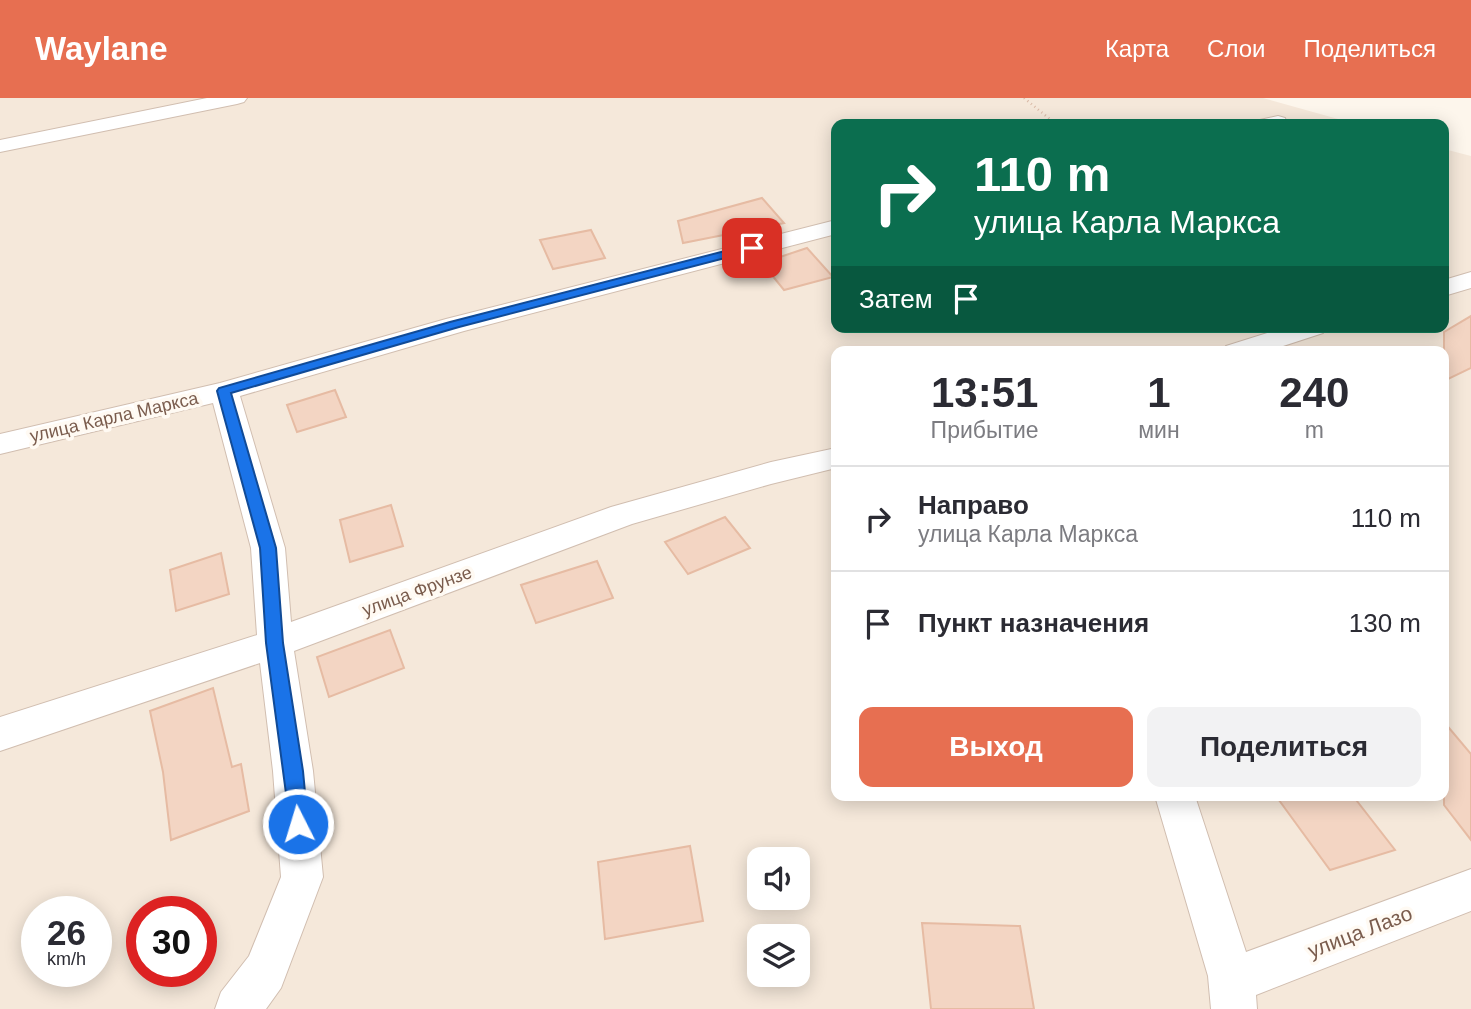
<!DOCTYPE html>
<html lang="ru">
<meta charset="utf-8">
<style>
:root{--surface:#fff;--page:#f2f2f3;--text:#2b2b33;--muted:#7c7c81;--line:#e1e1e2;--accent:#e76f51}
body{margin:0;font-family:Arial,sans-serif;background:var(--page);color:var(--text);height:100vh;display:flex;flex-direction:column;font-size:26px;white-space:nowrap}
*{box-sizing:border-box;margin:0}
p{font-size:23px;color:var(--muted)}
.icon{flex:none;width:38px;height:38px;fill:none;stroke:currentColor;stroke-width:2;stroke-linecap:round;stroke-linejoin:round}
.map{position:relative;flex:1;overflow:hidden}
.drawer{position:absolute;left:831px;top:248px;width:618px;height:455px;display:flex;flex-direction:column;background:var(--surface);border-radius:14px;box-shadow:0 4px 18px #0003}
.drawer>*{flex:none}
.banner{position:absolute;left:831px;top:21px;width:618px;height:214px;border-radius:14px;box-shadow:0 4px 18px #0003;background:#0b6e4f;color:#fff;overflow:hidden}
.controls{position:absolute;left:747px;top:749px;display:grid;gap:14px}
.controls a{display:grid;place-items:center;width:63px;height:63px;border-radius:14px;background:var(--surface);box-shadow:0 4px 18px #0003;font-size:35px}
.speed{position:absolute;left:21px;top:798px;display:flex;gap:14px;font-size:35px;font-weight:700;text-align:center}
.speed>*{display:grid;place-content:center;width:91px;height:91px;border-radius:50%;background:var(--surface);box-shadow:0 4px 18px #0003;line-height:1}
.speed small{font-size:18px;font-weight:400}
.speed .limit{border:10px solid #d22;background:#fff;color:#111}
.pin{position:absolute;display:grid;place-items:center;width:60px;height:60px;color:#fff;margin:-30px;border-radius:14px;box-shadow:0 4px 10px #0006}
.me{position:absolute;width:77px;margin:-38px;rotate:355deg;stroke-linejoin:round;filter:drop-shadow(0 0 5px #0008)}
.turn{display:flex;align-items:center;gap:24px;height:147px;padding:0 28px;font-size:32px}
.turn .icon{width:91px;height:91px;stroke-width:2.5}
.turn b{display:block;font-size:49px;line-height:60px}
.then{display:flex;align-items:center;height:66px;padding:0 28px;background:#0003;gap:14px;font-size:26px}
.eta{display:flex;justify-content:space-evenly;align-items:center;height:119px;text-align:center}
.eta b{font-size:42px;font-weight:700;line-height:49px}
.action{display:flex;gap:14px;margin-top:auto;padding:14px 28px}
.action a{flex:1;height:80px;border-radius:14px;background:var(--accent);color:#fff;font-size:28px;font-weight:700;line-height:80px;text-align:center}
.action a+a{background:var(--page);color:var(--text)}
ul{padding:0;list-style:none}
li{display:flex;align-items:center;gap:21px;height:105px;padding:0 28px;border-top:2px solid var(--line)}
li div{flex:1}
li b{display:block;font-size:26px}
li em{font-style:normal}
header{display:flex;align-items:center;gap:42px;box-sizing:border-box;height:98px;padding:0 35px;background:var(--accent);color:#fff}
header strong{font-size:33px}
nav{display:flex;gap:38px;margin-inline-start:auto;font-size:24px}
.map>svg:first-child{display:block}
</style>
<header>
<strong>Waylane</strong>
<nav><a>Карта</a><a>Слои</a><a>Поделиться</a></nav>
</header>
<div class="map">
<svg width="1471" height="911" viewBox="0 0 1471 911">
<rect width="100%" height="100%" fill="#fdf6ec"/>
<path fill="#f5e8da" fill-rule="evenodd" d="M0,0h1263l93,26h-520v203h608v-178l27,7v853h-1471zM836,254h608v444h-608zM760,761h38v39h-38zM37,814h59v59h-59zM142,814h59v59h-59zM760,838h38v39h-38z"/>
<path fill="#f3d5c3" stroke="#e6bba3" stroke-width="2" d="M762,100l22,25 -101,20 -5,-22z
M591,132l14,28 -52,11 -13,-29z
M807,150l26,29 -49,13 -22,-27z
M1471,218v52l-27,13v-49z
M335,292l11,27 -49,15 -10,-27z
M391,407l12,41 -53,16 -10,-42z
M725,419l25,31 -62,26 -23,-32z
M221,455l8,41 -53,17 -6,-41z
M597,463l16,37 -77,25 -15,-38z
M390,532l14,38 -75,29 -12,-40z
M213,590l19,79 9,-3 8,47 -78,29 -8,-68 -13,-61z
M1444,624l27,32v86l-27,-35z
M1276,698h77l42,54 -65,20z
M690,748l13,75 -98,18 -7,-77z
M922,825l98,3 14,83h-103z"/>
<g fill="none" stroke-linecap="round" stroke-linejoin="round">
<defs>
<path id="minor" d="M207,0h40l-3,4 -7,2 -237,48v-12z
M1278,18l7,2 2,6h-30l3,-4z
M836,122v14l-372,97 -224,65 45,152 6,74 320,-115 160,-45 65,-14v20l-65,16 -139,40 -338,127 19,120 10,106 -42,111 -15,21h-51l6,-17 28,-36 32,-79 -8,-106 -13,-108 -260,88v-34l257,-82 -6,-87 -38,-145 -213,51v-20l220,-51 226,-64z
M1471,174v16l-27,8v-16z
M1286,229h41l-4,6 -58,19h-42l3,-6z
M1155,698h40l51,156 225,-83v42l-215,84 1,14h-46l-3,-33z"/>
</defs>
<use href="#minor" stroke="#d1beb0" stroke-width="2"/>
<path stroke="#d9b8a5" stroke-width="2.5" stroke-dasharray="1 3.5" stroke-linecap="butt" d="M1024,0l32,26"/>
<use href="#minor" fill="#fff" fill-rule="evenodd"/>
</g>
<path fill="#1a73e8" stroke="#114b97" stroke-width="2" d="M752,146l6,4 -2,2 -297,77 -228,66 45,155 7,95 20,128 5,53 -3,7 -7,2 -7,-2 -25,-188 -6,-95 -43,-157 2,-3 231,-66z"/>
<g text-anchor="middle" stroke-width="7" stroke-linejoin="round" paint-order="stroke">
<g font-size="18" fill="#7a5c4d" stroke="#fffaf3">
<text transform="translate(114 319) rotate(-13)" y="6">улица Карла Маркса</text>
<text transform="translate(417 493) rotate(-20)" y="6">улица Фрунзе</text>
</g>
<g font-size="21" fill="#7a5c4d" stroke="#fffaf3">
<text transform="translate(1360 834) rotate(-21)" y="7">улица Лазо</text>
</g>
</g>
</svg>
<div class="controls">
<a><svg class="icon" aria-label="sound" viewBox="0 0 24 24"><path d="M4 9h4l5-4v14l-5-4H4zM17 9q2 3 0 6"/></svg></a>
<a><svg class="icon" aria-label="layers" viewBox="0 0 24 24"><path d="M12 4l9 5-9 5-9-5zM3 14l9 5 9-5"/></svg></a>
</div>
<div class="speed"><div>26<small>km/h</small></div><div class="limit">30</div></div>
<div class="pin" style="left:752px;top:150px;background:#d93025"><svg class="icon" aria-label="arrive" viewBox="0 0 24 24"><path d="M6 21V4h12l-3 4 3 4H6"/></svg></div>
<svg class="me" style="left:298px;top:726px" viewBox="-20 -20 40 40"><circle r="17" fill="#1a73e8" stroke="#fff" stroke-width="3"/><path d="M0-11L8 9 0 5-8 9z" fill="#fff"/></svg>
<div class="banner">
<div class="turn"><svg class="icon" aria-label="right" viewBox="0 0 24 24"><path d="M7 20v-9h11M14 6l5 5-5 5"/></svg><div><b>110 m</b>улица Карла Маркса</div></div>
<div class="then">Затем<svg class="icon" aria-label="arrive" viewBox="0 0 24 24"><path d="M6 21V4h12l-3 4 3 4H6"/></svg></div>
</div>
<section class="drawer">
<div class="eta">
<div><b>13:51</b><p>Прибытие</p></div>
<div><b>1</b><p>мин</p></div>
<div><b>240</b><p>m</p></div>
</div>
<ul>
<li><svg class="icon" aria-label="right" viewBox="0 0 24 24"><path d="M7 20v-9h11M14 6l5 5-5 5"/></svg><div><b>Направо</b><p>улица Карла Маркса</p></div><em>110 m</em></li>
<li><svg class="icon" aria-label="arrive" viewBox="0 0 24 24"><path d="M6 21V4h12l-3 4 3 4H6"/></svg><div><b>Пункт назначения</b></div><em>130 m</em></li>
</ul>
<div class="action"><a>Выход</a><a>Поделиться</a></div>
</section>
</div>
